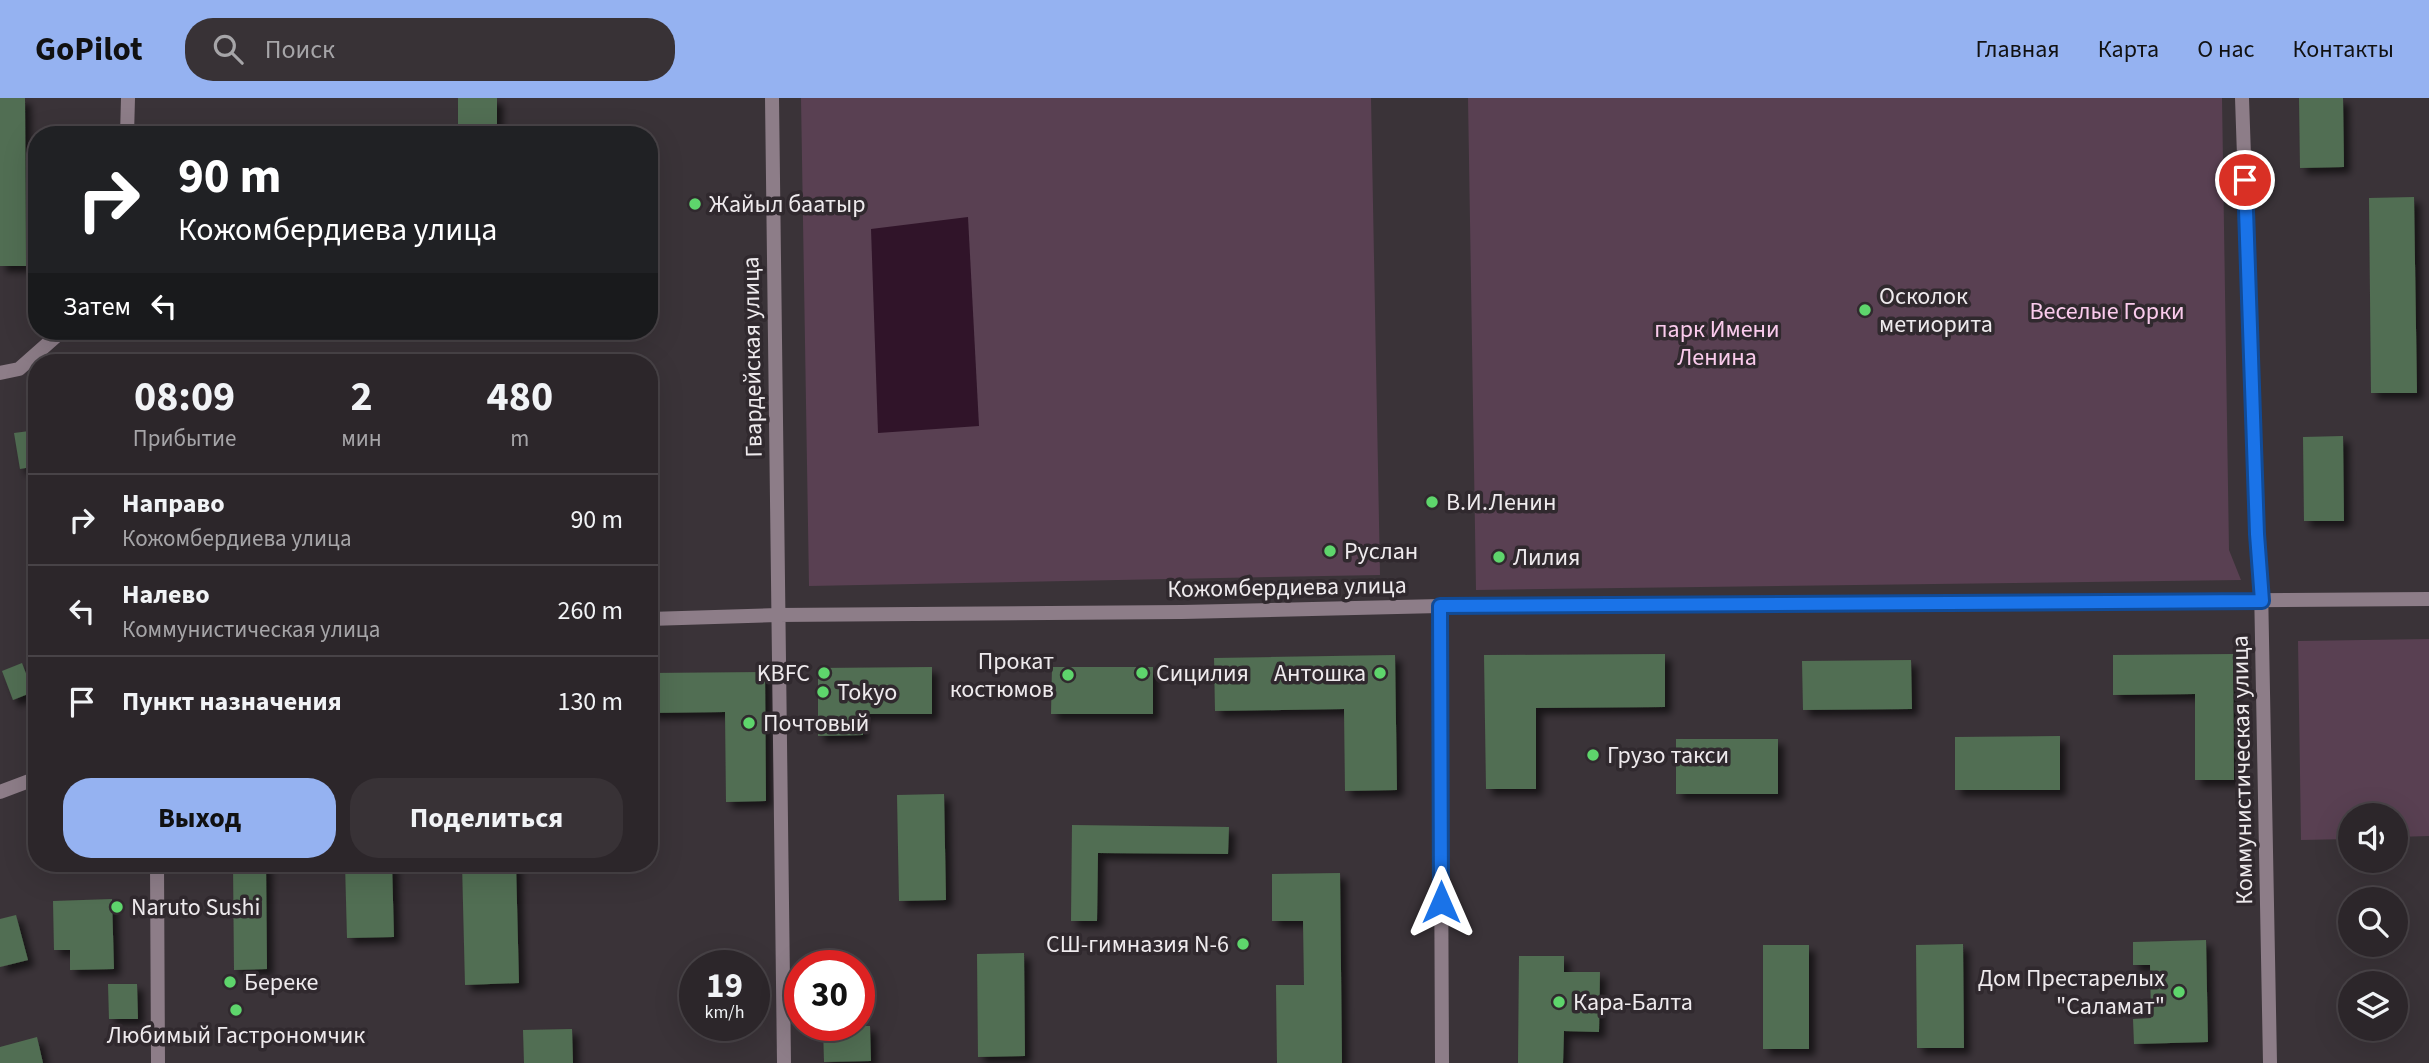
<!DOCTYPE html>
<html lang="ru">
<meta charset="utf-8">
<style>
:root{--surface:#2c262a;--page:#383236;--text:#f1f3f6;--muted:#a6a5a8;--line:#484347;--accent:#95b2f1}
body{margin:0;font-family:"Source Sans 3",sans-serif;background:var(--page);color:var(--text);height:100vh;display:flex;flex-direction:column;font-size:26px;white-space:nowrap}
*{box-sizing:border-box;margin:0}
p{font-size:23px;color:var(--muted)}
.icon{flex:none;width:38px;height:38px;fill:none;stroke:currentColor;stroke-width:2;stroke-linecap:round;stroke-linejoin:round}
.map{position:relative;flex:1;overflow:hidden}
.sheet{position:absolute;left:28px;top:256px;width:630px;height:518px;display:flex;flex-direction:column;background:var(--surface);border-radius:28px;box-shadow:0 7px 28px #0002,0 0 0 2px var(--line)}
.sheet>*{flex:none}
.guide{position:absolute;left:28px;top:28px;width:630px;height:214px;border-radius:28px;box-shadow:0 7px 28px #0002,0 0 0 2px var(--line);background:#202124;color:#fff;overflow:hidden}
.controls{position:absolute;left:2338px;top:705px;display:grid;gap:14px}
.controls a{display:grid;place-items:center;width:70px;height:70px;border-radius:50%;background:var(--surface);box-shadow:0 7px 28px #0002,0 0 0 2px var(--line);font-size:35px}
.speed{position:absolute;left:679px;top:852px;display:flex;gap:14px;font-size:35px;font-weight:700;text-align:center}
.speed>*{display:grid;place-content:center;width:91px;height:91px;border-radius:50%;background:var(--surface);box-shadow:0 7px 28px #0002,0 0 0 2px var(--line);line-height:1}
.speed small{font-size:18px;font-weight:400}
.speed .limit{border:10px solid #d22;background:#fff;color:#111}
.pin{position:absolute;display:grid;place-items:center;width:60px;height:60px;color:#fff;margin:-30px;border:4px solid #fff;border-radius:50%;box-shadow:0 2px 7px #0007}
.me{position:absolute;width:77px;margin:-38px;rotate:0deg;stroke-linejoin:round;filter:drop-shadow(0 0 5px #0008)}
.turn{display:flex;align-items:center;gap:24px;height:147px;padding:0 35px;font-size:32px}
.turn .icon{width:91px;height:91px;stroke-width:2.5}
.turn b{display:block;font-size:49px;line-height:60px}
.then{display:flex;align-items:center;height:66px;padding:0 35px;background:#0003;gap:14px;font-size:26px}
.eta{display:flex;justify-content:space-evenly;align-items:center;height:119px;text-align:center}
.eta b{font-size:42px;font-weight:700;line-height:49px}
.button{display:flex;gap:14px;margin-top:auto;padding:14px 35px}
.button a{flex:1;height:80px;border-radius:28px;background:var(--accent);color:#111;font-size:28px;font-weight:700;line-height:80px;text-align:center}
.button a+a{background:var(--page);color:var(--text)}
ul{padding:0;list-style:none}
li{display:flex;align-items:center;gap:21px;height:91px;padding:0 35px;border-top:2px solid var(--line)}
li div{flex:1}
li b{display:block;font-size:26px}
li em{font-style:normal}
header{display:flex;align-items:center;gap:42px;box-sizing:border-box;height:98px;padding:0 35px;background:var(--accent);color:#111}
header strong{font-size:33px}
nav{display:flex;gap:38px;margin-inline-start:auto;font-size:24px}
.search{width:490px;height:63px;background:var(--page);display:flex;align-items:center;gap:18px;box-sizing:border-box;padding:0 24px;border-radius:28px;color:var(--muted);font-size:26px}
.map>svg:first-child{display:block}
</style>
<header>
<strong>GoPilot</strong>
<div class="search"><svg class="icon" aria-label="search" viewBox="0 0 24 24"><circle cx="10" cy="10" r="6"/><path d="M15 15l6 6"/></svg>Поиск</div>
<nav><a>Главная</a><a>Карта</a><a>О нас</a><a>Контакты</a></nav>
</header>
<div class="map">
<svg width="2429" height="965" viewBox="0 0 2429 965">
<defs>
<filter id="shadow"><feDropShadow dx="6" dy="6" stdDeviation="3.5" flood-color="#0009"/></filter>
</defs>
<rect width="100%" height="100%" fill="#3a3338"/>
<path fill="#594052" d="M801,0h570l9,477 -571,11z
M1468,0h754l7,452 12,30 -765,10z
M2429,541v197l-33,1v-21h-46v23l-49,1 -3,-199z"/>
<path fill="#301429" d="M968,119l11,209 -101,7 -7,-204z"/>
<path fill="#516e52" filter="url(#shadow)" d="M0,0h25l1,168h-26z
M458,0h39v37h-39z
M2299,0h44l1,69 -44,1z
M2414,99l3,196h-46l-2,-195z
M37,332v36l-17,3 -6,-36z
M2343,338l1,85h-40l-1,-84z
M1665,556v53l-129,1v81h-50l-2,-134z
M2233,556l1,126h-39v-86l-82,1v-40z
M1395,557l2,135 -52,1 -1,-82 -129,2 -1,-53z
M1911,562l1,49 -109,1 -1,-49z
M22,565l11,29 -20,8 -11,-29z
M932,569v47h-69v21l-45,1v-68z
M1052,569h101v47h-102z
M765,574l1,129 -40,1 -1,-90 -76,1v-40z
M2060,638v54h-105v-53z
M1676,641h102v55h-102z
M944,696l2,106 -47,1 -2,-106z
M1072,727l157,2 -1,27 -130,-1 -1,68h-26z
M233,765h33l1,106 -33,1z
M345,765h47l2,74 -47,1z
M462,765h54l3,120 -54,2z
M1340,775l2,190h-65l-1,-78h28l-1,-64h-31v-47z
M112,801l2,70 -44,1v-20h-16l-1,-49z
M16,817l12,45 -28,7v-48z
M2206,842l2,102 -74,2 -1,-25 18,-1 -1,-53h-17v-23z
M1963,846l1,104h-47l-1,-103z
M1763,847h46v104h-46z
M1024,855l1,103 -47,1 -1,-103z
M1519,858h45v16h36l-1,60 -35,-1 -1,32h-45z
M108,886h29l1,35h-29z
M823,928h47l1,35 -47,1z
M572,931l1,34h-49l-1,-33z
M37,939l6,26h-43v-16z"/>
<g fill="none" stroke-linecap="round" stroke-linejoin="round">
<path stroke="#8d7d88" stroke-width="14" d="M2242,0l15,436 4,52 9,477
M127,37l1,-37
M0,275l19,-4 43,-38
M1440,508l2,457"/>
<path stroke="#8d7d88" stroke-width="14" d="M772,0l12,965
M649,521l128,-4 405,-3 258,-6 989,-7
M0,694l37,-14
M157,765l1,200"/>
</g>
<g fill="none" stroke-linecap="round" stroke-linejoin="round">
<defs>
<path id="route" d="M1441,804l-1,-296 822,-5 -5,-67 -12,-354"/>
</defs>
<use href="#route" stroke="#114b97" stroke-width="18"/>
<use href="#route" stroke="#1a73e8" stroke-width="12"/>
</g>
<g fill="#5ed56c" stroke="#30292e" stroke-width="2.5">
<circle cx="695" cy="106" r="7"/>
<circle cx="1865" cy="212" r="7"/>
<circle cx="1432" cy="404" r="7"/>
<circle cx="1330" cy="453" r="7"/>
<circle cx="1499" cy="459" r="7"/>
<circle cx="824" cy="575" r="7"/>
<circle cx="1142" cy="575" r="7"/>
<circle cx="1380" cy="575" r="7"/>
<circle cx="1068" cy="577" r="7"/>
<circle cx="823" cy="594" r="7"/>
<circle cx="749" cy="625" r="7"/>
<circle cx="1593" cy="657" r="7"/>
<circle cx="117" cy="809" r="7"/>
<circle cx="1243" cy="846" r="7"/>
<circle cx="230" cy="884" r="7"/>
<circle cx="2179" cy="894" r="7"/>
<circle cx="1559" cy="904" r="7"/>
<circle cx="236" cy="912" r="7"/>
</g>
<g text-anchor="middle" stroke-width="7" stroke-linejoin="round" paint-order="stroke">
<g font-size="24" fill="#eeeaed" stroke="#30292e" text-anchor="start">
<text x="709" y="114">Жайыл баатыр</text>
<text x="1879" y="206">Осколок<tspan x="1879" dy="28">метиорита</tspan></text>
<text x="1446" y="412">В.И.Ленин</text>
<text x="1344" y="461">Руслан</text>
<text x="1513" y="467">Лилия</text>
<text x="1054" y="571" text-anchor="end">Прокат<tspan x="1054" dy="28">костюмов</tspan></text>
<text x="810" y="583" text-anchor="end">KBFC</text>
<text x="1156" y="583">Сицилия</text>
<text x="1366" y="583" text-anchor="end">Антошка</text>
<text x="837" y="602">Tokyo</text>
<text x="763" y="633">Почтовый</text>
<text x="1607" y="665">Грузо такси</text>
<text x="131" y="817">Naruto Sushi</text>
<text x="1229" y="854" text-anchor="end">СШ-гимназия N-6</text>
<text x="2165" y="888" text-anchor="end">Дом Престарелых<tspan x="2165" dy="28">"Саламат"</tspan></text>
<text x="244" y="892">Береке</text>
<text x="1573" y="912">Кара-Балта</text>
<text x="236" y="945" text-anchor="middle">Любимый Гастрономчик</text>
</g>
<g font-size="24" fill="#facbec" stroke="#30292e">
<text x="2107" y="221">Веселые Горки</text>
<text x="1717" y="239">парк Имени<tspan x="1717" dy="28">Ленина</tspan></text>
</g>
<g font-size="24" fill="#eeeaed" stroke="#30292e">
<text transform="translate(752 259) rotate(-91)" y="8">Гвардейская улица</text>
<text transform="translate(1287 489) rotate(-1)" y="8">Кожомбердиева улица</text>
<text transform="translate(2242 672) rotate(-91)" y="8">Коммунистическая улица</text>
</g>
</g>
</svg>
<div class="controls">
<a><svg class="icon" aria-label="sound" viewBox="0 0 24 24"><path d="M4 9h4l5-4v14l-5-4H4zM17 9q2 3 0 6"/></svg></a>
<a><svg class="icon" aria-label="search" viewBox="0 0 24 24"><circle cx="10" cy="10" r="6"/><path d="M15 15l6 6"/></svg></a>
<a><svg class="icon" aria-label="layers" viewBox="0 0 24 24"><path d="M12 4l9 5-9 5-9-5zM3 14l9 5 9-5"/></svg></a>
</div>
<div class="speed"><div>19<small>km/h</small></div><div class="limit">30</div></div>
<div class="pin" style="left:2245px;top:82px;background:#d93025"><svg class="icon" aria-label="arrive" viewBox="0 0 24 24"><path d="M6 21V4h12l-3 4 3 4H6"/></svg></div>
<svg class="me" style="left:1441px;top:804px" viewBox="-20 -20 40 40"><path d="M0-17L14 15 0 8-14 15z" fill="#1a73e8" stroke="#fff" stroke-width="4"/></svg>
<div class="guide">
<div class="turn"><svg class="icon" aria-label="right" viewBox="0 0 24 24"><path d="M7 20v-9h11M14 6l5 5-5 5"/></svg><div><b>90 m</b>Кожомбердиева улица</div></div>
<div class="then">Затем<svg class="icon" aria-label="left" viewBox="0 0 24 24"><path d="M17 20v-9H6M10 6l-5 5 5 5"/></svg></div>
</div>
<section class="sheet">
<div class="eta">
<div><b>08:09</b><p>Прибытие</p></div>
<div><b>2</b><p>мин</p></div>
<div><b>480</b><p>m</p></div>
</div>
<ul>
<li><svg class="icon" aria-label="right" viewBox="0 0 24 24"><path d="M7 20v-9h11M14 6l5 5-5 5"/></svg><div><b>Направо</b><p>Кожомбердиева улица</p></div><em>90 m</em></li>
<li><svg class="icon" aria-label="left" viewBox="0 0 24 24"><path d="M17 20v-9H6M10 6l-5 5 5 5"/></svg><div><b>Налево</b><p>Коммунистическая улица</p></div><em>260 m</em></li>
<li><svg class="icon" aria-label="arrive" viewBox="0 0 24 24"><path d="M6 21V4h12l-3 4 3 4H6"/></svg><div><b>Пункт назначения</b></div><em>130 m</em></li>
</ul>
<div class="button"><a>Выход</a><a>Поделиться</a></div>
</section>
</div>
